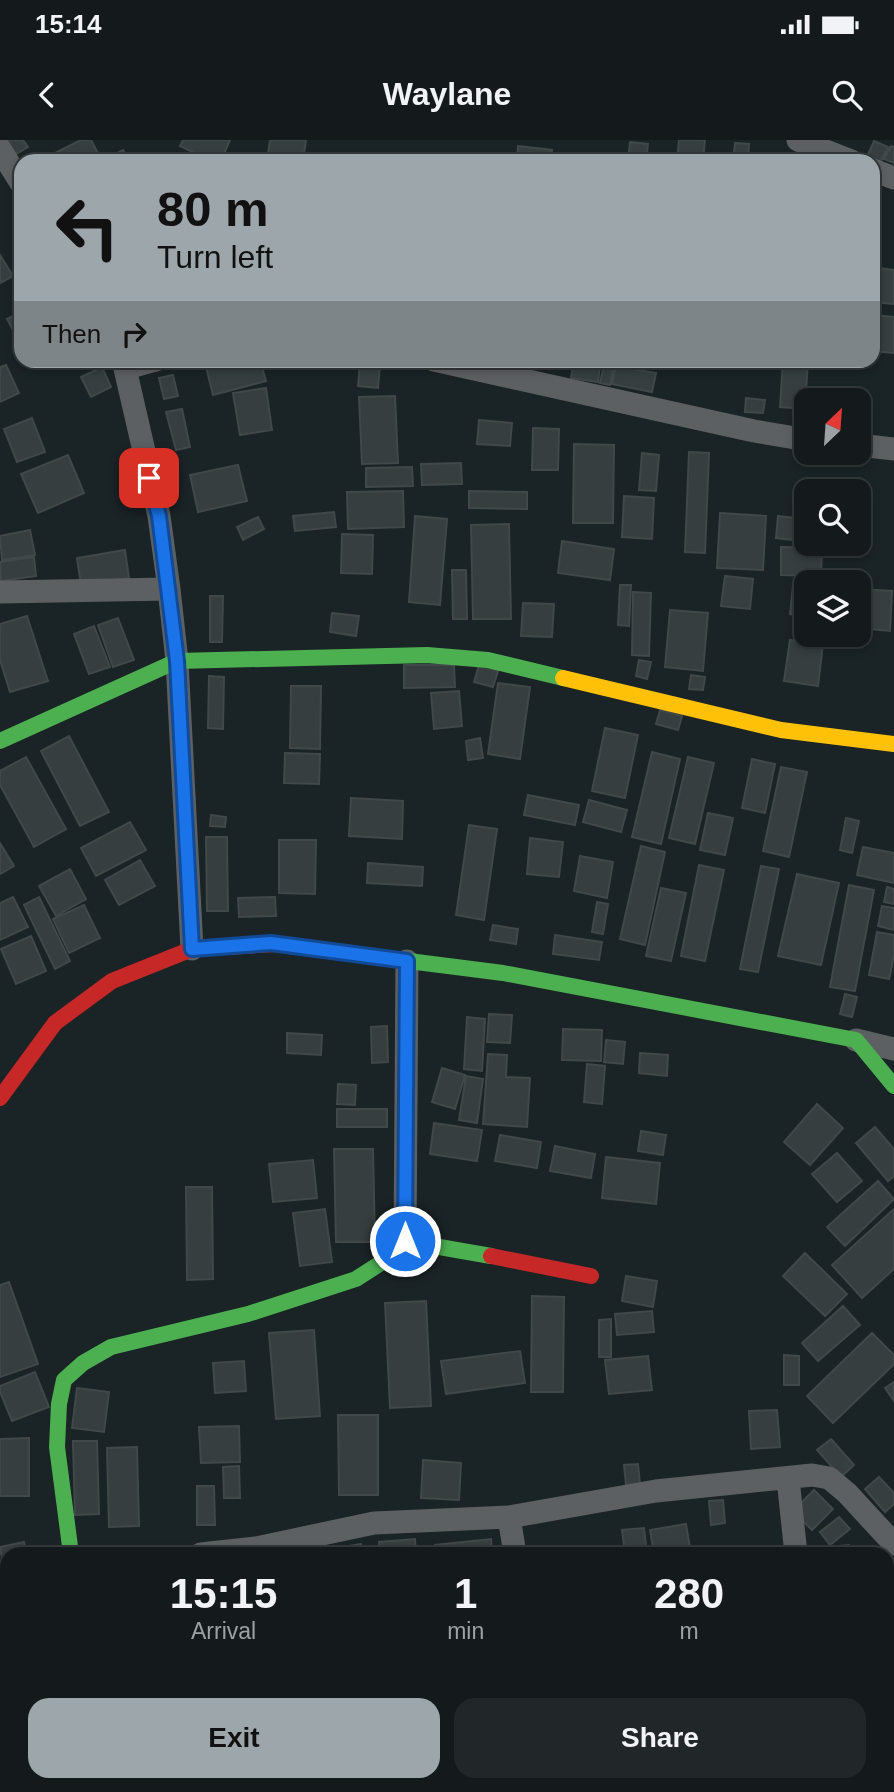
<!DOCTYPE html>
<style>
:root{--surface:#141a1c;--page:#212729;--text:#f1f3f6;--muted:#9da1a3;--line:#33383b;--accent:#9da7ab}
body{margin:0;font-family:Arial,sans-serif;background:var(--page);color:var(--text);height:100vh;display:flex;flex-direction:column;font-size:26px;white-space:nowrap}
*{box-sizing:border-box;margin:0}
p{font-size:23px;color:var(--muted)}
.icon{flex:none;width:38px;height:38px;fill:none;stroke:currentColor;stroke-width:2;stroke-linecap:round;stroke-linejoin:round}
.map{position:relative;flex:1;overflow:hidden}
.drawer{position:absolute;left:0px;top:1407px;width:894px;height:245px;display:flex;flex-direction:column;background:var(--surface);border-radius:21px 21px 0 0;box-shadow:0 4px 10px #0003,0 0 0 2px var(--line)}
.drawer>*{flex:none}
.guide{position:absolute;left:14px;top:14px;width:866px;height:214px;border-radius:21px;box-shadow:0 4px 10px #0003,0 0 0 2px var(--line);background:#9da7ab;color:#111;overflow:hidden}
.needle{width:46px;rotate:25deg}
.controls{position:absolute;left:794px;top:248px;display:grid;gap:14px}
.controls a{display:grid;place-items:center;width:77px;height:77px;border-radius:14px;background:var(--surface);box-shadow:0 4px 10px #0003,0 0 0 2px var(--line);font-size:35px}
.pin{position:absolute;display:grid;place-items:center;width:60px;height:60px;color:#fff;margin:-30px;border-radius:14px;box-shadow:0 4px 10px #0006}
.me{position:absolute;width:77px;margin:-38px;rotate:0deg;stroke-linejoin:round;filter:drop-shadow(0 0 5px #0008)}
.turn{display:flex;align-items:center;gap:24px;height:147px;padding:0 28px;font-size:32px}
.turn .icon{width:91px;height:91px;stroke-width:2.5}
.turn b{display:block;font-size:49px;line-height:60px}
.then{display:flex;align-items:center;height:66px;padding:0 28px;background:#0003;gap:14px;font-size:26px}
.eta{display:flex;justify-content:space-evenly;align-items:center;height:119px;text-align:center}
.eta b{font-size:42px;font-weight:700;line-height:49px}
.cta{display:flex;gap:14px;margin-top:auto;padding:14px 28px}
.cta a{flex:1;height:80px;border-radius:21px;background:var(--accent);color:#111;font-size:28px;font-weight:700;line-height:80px;text-align:center}
.cta a+a{background:var(--page);color:var(--text)}
.status{display:flex;justify-content:space-between;align-items:center;height:49px;padding:0 35px;background:var(--surface);direction:ltr}
.status svg{height:19px;fill:currentColor}
header{display:flex;justify-content:space-between;align-items:center;height:91px;padding:0 28px;background:var(--surface);font-size:32px;font-weight:700}
.map>svg:first-child{display:block}
</style>
<div class="status"><b>15:14</b><svg viewBox="0 0 49 12"><path d="M0 12V9h3v3zM5 12V6h3v6zM10 12V3h3v9zM15 12V0h3v12zM26 1h20v11H26zM47 4h2v5h-2z"/></svg></div>
<header><svg class="icon" aria-label="back" viewBox="0 0 24 24"><path d="M15 5l-7 7 7 7"/></svg>Waylane<svg class="icon" aria-label="search" viewBox="0 0 24 24"><circle cx="10" cy="10" r="6"/><path d="M15 15l6 6"/></svg></header>
<div class="map">
<svg width="894" height="1652" viewBox="0 0 894 1652">
<rect width="100%" height="100%" fill="#1a2326"/>
<path fill="#363e40" stroke="#404849" stroke-width="2" d="M3,0h20l5,7 -15,9z
M81,0h10l9,17 -9,4h-38l-2,-6z
M183,0h47l-9,21h-10l-31,-15z
M270,0h36l-3,21h-36z
M679,0h26l-2,21h-26z
M874,1l14,6 -9,18 -13,-6z
M630,2l18,2 -2,17h-18z
M735,3l14,1 -1,17h-15z
M518,6l34,4 -1,11h-34z
M891,6l3,1v16l-10,-4z
M123,10l6,11h-27z
M175,14l17,7h-20z
M47,15l3,6h-15z
M0,115l13,21 -13,7z
M873,127l21,3v34l-21,-2z
M21,172v28l-2,1 -12,-22z
M873,175l21,2v36l-21,-2z
M231,220h29l6,21 -53,14 -7,-28z
M574,220l26,4 -2,18 -27,-4z
M605,220h10l-5,25 -10,-2z
M783,220h25l-3,49 -25,-2z
M360,223l20,2 -2,23 -20,-2z
M6,225l13,28 -19,9v-35z
M616,226l40,7 -4,19 -40,-8z
M102,227l9,20 -20,10 -10,-20z
M173,235l5,21 -14,3 -5,-21z
M266,248l6,42 -32,5 -7,-42z
M395,256l3,67 -36,1 -3,-67z
M746,258l19,2 -2,13 -18,-1z
M182,269l8,38 -14,3 -10,-38z
M32,278l13,34 -28,10 -13,-33z
M479,280l33,3 -2,23 -33,-2z
M533,288l26,1 -1,41h-26z
M574,304l40,1 -1,78h-40z
M689,312l20,1 -4,100 -20,-1z
M642,313l17,2 -3,36 -17,-1z
M68,315l16,38 -46,20 -17,-39z
M461,323l1,21 -40,1 -1,-21z
M238,325l9,36 -49,11 -8,-37z
M412,327l1,19 -47,1v-19z
M403,351l1,36 -56,2 -1,-37z
M469,351l58,1v17l-58,-1z
M624,356l30,2 -2,41 -30,-2z
M334,372l2,15 -41,4 -2,-15z
M720,373l46,3 -3,54 -46,-2z
M415,376l32,3 -7,86 -31,-3z
M778,376l26,3 -3,22 -25,-3z
M258,377l6,12 -21,11 -6,-13z
M509,384l2,95h-38l-2,-94z
M30,390l5,25 -33,5 -2,-24z
M342,394l31,1 -1,39 -31,-1z
M562,401l52,8 -4,31 -52,-7z
M781,407l41,1 -1,28 -40,-1z
M125,410l4,28 -48,7 -4,-27z
M34,417l2,19 -35,5 -1,-19z
M452,430h14l1,49h-14z
M725,436l28,3 -3,30 -29,-3z
M620,445h11l-2,41 -11,-1z
M793,446l14,2v28l-17,-2z
M859,449l33,2 -2,40 -31,-3z
M633,452l18,1 -2,63 -17,-1z
M210,456h13l-1,46h-12z
M523,463l31,1 -2,33 -31,-1z
M670,470l38,3 -5,58 -38,-4z
M332,473l27,3 -3,20 -26,-4z
M27,476l21,65 -38,11 -10,-32v-36z
M118,478l16,42 -21,7 -15,-42z
M94,486l16,41 -21,7 -15,-40z
M790,500l33,4 -5,42 -34,-5z
M639,520l12,2 -4,17 -11,-3z
M404,525h50l1,22 -51,1z
M479,525l19,6 -5,16 -19,-5z
M691,535l14,2 -2,13 -14,-1z
M209,536l15,1 -1,52 -15,-1z
M498,543l32,4 -10,72 -32,-5z
M291,546h30l-1,63 -30,-1z
M459,551l3,35 -28,3 -3,-36z
M660,570l22,6 -4,14 -22,-6z
M605,588l33,7 -13,63 -33,-7z
M69,596l40,76 -29,14 -39,-75z
M480,598l3,20 -15,2 -2,-19z
M652,612l28,7 -19,85 -29,-7z
M285,613l35,1 -1,30 -35,-1z
M26,617l40,72 -32,18 -34,-62v-14z
M688,617l26,6 -19,81 -26,-6z
M752,619l23,5 -10,49 -23,-5z
M781,627l26,5 -18,85 -26,-6z
M528,655l51,10 -4,20 -51,-10z
M351,658l52,3 -1,38 -53,-3z
M589,660l38,10 -6,22 -38,-10z
M708,673l25,5 -8,37 -25,-5z
M211,675l15,2 -1,10 -15,-1z
M846,678l13,3 -7,32 -12,-3z
M130,682l16,28 -50,26 -15,-28z
M469,685l28,4 -13,91 -28,-5z
M206,697h21l1,74h-21z
M530,698l33,4 -4,35 -32,-3z
M279,700h37l-1,54 -36,-1z
M0,703l14,23 -14,8z
M641,706l24,6 -20,93 -25,-6z
M863,707l31,6v30l-37,-8z
M580,716l33,6 -6,36 -33,-7z
M140,720l15,26 -36,19 -14,-25z
M368,723l55,4 -1,19 -55,-3z
M699,725l25,5 -19,91 -24,-5z
M761,726l18,3 -21,103 -18,-3z
M70,729l16,30 -30,17 -17,-30z
M797,734l42,9 -18,82 -43,-9z
M849,745l25,5 -19,101 -25,-4z
M887,747l7,2v15l-10,-2z
M661,748l25,5 -15,68 -25,-5z
M13,757l15,30 -28,13v-37z
M39,757l31,64 -15,8 -31,-64z
M275,757l1,19 -37,1 -1,-19z
M597,762l11,2 -5,30 -11,-2z
M84,765l16,33 -31,15 -16,-34z
M882,766l12,2v22l-16,-4z
M493,785l25,4 -2,15 -26,-4z
M877,792l17,3v21l-5,23 -20,-4z
M555,795l47,7 -3,18 -46,-6z
M31,796l15,35 -30,13 -15,-35z
M845,854l12,3 -5,20 -12,-3z
M489,874l23,1 -2,28 -23,-1z
M467,877l18,2 -3,52 -18,-2z
M387,886l1,36 -16,1 -1,-36z
M563,889l39,1 -1,31 -39,-1z
M287,893l35,2 -1,20 -34,-2z
M606,900l19,2 -2,22 -19,-2z
M640,913l28,2 -1,21 -28,-3z
M488,914l19,1 -1,22 24,1 -3,49 -44,-3z
M587,924l18,2 -3,38 -18,-2z
M442,928l23,7 -10,34 -23,-7z
M466,936l17,3 -6,44 -18,-3z
M338,944l18,1 -1,20 -18,-1z
M817,964l26,24 -33,37 -26,-23z
M337,969h50v18h-50z
M434,983l48,7 -5,31 -47,-7z
M875,987l19,22v27l-6,5 -32,-38z
M641,991l25,4 -3,20 -25,-4z
M500,995l41,7 -4,26 -42,-7z
M555,1006l40,8 -4,24 -41,-7z
M334,1009h39l2,93h-39z
M837,1013l25,28 -25,21 -25,-28z
M606,1017l54,6 -4,41 -54,-6z
M313,1020l4,38 -44,4 -4,-38z
M878,1041l16,18 -49,47 -18,-19z
M186,1047h26l1,92 -26,1z
M325,1069l7,53 -32,4 -7,-53z
M894,1069v60l-32,29 -30,-33z
M805,1113l42,41 -22,22 -42,-40z
M626,1136l31,5 -4,26 -31,-6z
M9,1142l29,82 -38,13v-92z
M532,1156l32,1 -1,95h-32z
M426,1161l5,105 -41,2 -5,-105z
M843,1166l17,19 -42,36 -16,-18z
M652,1171l2,21 -37,3 -2,-21z
M611,1179v38h-12v-37z
M314,1190l6,86 -44,3 -7,-86z
M872,1193l22,22v9l-61,59 -26,-27z
M520,1211l5,32 -79,11 -5,-33z
M784,1215l15,1v29h-15z
M648,1216l4,34 -43,4 -4,-34z
M244,1221l2,30 -31,2 -2,-30z
M35,1232l14,35 -37,14 -12,-29v-6z
M894,1242v19l-9,-13z
M77,1248l32,4 -5,40 -32,-4z
M777,1270l3,37 -29,2 -2,-38z
M338,1275h40v80h-39z
M239,1286l1,36 -39,1 -2,-36z
M29,1298v58h-29v-57z
M831,1299l23,26 -13,12 -24,-27z
M73,1301h24l2,73 -24,1z
M137,1307l2,79 -30,1 -2,-79z
M423,1320l38,3 -2,37 -38,-2z
M638,1324l2,20 -14,1 -2,-20z
M239,1326l1,32h-16l-1,-31z
M879,1337l15,16v11l-9,8 -20,-23z
M197,1346h17l1,39h-18z
M814,1350l19,19 -21,21 -19,-19z
M723,1360l2,23 -14,2 -2,-24z
M839,1377l11,12 -20,16 -10,-13z
M686,1384l5,30h-37l-4,-24z
M644,1388l3,26h-22l-3,-24z
M415,1399l1,15h-36l-1,-12z
M491,1399l1,15h-56l-1,-9z
M24,1402l3,12h-20v8l-4,2 -3,-17z
M361,1404l2,10h-30l-1,-5z
M849,1405l1,9h-42v-5z
M7,1475v87l-7,-28v-57z
M894,1554v20l-7,-4z
M887,1597l7,3v39l-7,-3z
M586,1645h13l2,7h-13z
M607,1645h83l-22,7h-58z
M747,1645h37l-29,7h-6z"/>
<g fill="none" stroke-linecap="round" stroke-linejoin="round">
<path stroke="#5d6062" stroke-width="23" d="M798,0l53,21
M0,9l21,34
M873,30l21,8
M123,220l36,156 10,73 8,72 15,288
M434,220l320,71 53,9
M127,228l29,-8
M859,305l35,4
M0,452l169,-3
M856,900l38,9
M405,1101l2,-280
M788,1339l8,75
M509,1377l6,37
M201,1414l55,-6 118,-25 135,-6 147,-26 156,-16 17,3 18,15 47,51
M0,1432l7,-1
M887,1492l7,-12
M274,1645l6,7
M554,1645l2,7
M239,1652l7,-7
M504,1652l19,-7"/>
<path stroke="#4caf50" stroke-width="16" d="M0,601l177,-80 250,-6 61,5 75,18
M275,804l228,29 353,67 38,46
M71,1414l-14,-107 2,-43 5,-24 19,-17 28,-16 137,-33 108,-35 31,-20 18,-18 86,15"/>
<path stroke="#ffc107" stroke-width="16" d="M563,538l218,52 113,14"/>
<path stroke="#c62828" stroke-width="16" d="M0,958l55,-75 57,-42 80,-32 83,-5
M491,1116l100,20"/>
</g>
<g fill="none" stroke-linecap="round" stroke-linejoin="round">
<defs>
<path id="route" d="M149,338l10,38 18,145 15,288 79,-6 136,18 -2,280"/>
</defs>
<use href="#route" stroke="#114b97" stroke-width="18"/>
<use href="#route" stroke="#1a73e8" stroke-width="12"/>
</g>
</svg>
<div class="controls">
<a><svg class="needle" viewBox="-14 -14 28 28"><path d="M0-13l5 13h-10z" fill="#e53935"/><path d="M0 13l5-13h-10z" fill="#9da1a3"/></svg></a>
<a><svg class="icon" aria-label="search" viewBox="0 0 24 24"><circle cx="10" cy="10" r="6"/><path d="M15 15l6 6"/></svg></a>
<a><svg class="icon" aria-label="layers" viewBox="0 0 24 24"><path d="M12 4l9 5-9 5-9-5zM3 14l9 5 9-5"/></svg></a>
</div>
<div class="pin" style="left:149px;top:338px;background:#d93025"><svg class="icon" aria-label="arrive" viewBox="0 0 24 24"><path d="M6 21V4h12l-3 4 3 4H6"/></svg></div>
<svg class="me" style="left:405px;top:1101px" viewBox="-20 -20 40 40"><circle r="17" fill="#1a73e8" stroke="#fff" stroke-width="3"/><path d="M0-11L8 9 0 5-8 9z" fill="#fff"/></svg>
<div class="guide">
<div class="turn"><svg class="icon" aria-label="left" viewBox="0 0 24 24"><path d="M17 20v-9H6M10 6l-5 5 5 5"/></svg><div><b>80 m</b>Turn left</div></div>
<div class="then">Then<svg class="icon" aria-label="right" viewBox="0 0 24 24"><path d="M7 20v-9h11M14 6l5 5-5 5"/></svg></div>
</div>
<section class="drawer">
<div class="eta">
<div><b>15:15</b><p>Arrival</p></div>
<div><b>1</b><p>min</p></div>
<div><b>280</b><p>m</p></div>
</div>
<div class="cta"><a>Exit</a><a>Share</a></div>
</section>
</div>
